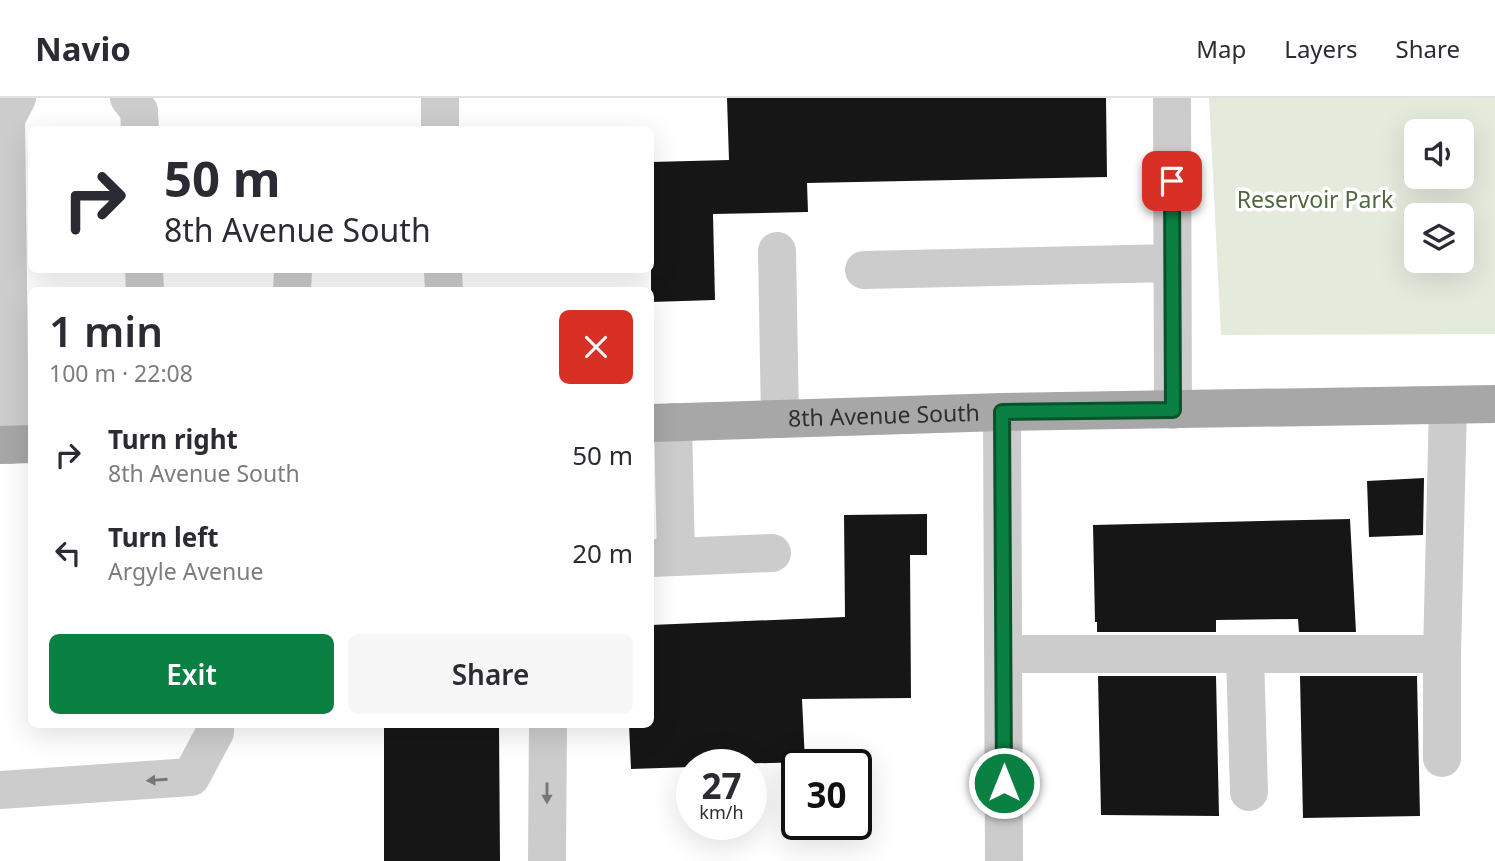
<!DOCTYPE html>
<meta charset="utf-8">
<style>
:root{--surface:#fff;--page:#f7f7f7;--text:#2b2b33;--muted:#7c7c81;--line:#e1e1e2;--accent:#0b8043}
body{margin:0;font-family:"Noto Sans",sans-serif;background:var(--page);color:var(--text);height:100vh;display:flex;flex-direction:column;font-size:26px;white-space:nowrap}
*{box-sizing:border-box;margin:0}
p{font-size:23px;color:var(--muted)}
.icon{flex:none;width:38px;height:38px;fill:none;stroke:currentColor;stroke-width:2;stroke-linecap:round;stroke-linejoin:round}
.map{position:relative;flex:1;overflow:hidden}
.sheet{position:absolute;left:28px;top:189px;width:626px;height:441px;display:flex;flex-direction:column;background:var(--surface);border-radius:10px;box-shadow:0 7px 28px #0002}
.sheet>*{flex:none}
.top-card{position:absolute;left:28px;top:28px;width:626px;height:147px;border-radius:10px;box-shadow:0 7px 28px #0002;background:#fff;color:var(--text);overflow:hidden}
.controls{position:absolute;left:1404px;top:21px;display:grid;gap:14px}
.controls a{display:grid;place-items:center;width:70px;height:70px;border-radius:10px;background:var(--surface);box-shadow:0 7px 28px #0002;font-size:35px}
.speed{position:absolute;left:676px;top:651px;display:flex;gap:14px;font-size:35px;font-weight:700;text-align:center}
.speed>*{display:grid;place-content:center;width:91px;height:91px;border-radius:50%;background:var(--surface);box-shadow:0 7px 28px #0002;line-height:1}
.speed small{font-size:18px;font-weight:400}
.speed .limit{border:4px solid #111;border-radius:10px;background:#fff;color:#111}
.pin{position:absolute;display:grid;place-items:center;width:60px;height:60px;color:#fff;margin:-30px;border-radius:14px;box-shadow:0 4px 10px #0006}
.me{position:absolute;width:77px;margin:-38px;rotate:0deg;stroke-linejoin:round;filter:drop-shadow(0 0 5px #0008)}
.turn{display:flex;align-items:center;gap:24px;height:147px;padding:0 21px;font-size:32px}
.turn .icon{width:91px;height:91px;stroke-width:2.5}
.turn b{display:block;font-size:49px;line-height:60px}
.round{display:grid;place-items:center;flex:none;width:74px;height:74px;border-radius:10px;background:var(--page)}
.headline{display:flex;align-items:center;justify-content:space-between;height:119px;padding:0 21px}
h1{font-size:42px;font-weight:600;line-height:52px}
.primary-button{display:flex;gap:14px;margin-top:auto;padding:14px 21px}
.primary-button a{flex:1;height:80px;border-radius:10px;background:var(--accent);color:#fff;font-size:28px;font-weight:600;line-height:80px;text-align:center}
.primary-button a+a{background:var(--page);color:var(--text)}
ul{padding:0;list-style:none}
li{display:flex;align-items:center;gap:21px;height:98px;padding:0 21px}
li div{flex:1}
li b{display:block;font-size:26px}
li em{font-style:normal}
header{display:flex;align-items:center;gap:42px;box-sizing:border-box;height:98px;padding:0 35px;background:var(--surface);border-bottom:2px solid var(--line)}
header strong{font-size:33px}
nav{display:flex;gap:38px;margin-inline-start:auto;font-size:24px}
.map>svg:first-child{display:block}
</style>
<header>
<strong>Navio</strong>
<nav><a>Map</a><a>Layers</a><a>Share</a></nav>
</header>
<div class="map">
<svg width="1495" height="763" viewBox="0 0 1495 763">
<rect width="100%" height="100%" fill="#fff"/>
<path fill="#e4ebdd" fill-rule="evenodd" d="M1209,0h286v236l-274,1zM1416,33h45v46h-45zM1416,117h45v46h-45z"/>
<path fill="#161616" d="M727,0h379l1,79 -300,6 1,29 -95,2 2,86 -64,2v-140l78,-2z
M1424,380l-1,57 -54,2 -2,-56z
M927,416v41h-17l1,143 -109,1 3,63 -114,3v2l-60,2 -2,-45h22v-99l194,-8 -1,-102z
M1350,421l6,113h-57l-1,-13 -82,1v12h-119v-10h-2l-2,-97z
M1098,578h118l3,140 -118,-1z
M1300,578h117l3,140 -117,2z
M384,626h115l1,137h-116z"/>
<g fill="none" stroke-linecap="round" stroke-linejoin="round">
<path stroke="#ccc" stroke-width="38" d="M129,0l10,13 1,19
M440,0v32
M1172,0l1,312
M777,153l3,168
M144,172l1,20
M443,172l1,20
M864,172l308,-7
M292,192l1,-20
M1002,314l2,449
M673,324l3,135
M10,347l-4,-326 11,-21
M652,460l120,-5
M1003,556h439l6,-249
M1442,556v104
M1245,557l4,137
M0,692l191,-13 24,-45v-8
M547,763l1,-137"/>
<g stroke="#a7a7a7" stroke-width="38">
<path id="s1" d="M651,325l351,-11 493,-8"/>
<path d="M0,347l32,-1"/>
</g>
</g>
<defs><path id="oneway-solid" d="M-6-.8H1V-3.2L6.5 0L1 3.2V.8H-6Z" transform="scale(1.75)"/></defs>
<g fill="#767676">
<use href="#oneway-solid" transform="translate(157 682) rotate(176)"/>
<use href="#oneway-solid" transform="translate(547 695) rotate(90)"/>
</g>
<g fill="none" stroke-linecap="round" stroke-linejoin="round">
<defs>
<path id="route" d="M1004,685l-2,-371 171,-2 -1,-229"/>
</defs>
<use href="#route" stroke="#07532c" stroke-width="18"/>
<use href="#route" stroke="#0b8043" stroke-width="12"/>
</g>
<g text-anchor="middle" stroke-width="7" stroke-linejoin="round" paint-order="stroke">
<g font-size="23" fill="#51683e" stroke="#fff">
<text x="1315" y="110">Reservoir Park</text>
</g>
<g font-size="23" fill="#2f2f2f" stroke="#fff">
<text dy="8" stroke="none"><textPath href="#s1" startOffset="233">8th Avenue South</textPath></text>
</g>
</g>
</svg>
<div class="controls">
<a><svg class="icon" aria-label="sound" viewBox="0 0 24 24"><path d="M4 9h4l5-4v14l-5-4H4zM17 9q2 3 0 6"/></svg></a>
<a><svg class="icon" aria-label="layers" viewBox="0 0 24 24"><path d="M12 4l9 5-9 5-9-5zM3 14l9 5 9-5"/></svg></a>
</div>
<div class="speed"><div>27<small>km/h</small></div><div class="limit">30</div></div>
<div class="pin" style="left:1172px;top:83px;background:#d93025"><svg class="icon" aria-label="arrive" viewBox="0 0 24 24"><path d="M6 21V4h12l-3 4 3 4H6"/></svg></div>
<svg class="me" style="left:1004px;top:685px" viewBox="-20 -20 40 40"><circle r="17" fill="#0b8043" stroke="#fff" stroke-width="3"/><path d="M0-11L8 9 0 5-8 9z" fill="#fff"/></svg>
<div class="top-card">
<div class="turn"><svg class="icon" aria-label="right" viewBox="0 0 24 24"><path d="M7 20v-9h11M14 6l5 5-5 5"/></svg><div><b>50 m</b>8th Avenue South</div></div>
</div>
<section class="sheet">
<div class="headline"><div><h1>1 min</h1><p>100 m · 22:08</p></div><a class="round" style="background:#d93025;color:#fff"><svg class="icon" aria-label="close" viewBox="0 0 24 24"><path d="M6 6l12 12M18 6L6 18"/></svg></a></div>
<ul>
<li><svg class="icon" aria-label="right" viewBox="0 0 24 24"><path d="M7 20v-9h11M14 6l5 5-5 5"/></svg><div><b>Turn right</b><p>8th Avenue South</p></div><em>50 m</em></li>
<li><svg class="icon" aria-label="left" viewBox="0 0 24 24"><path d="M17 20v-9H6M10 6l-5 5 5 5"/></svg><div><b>Turn left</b><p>Argyle Avenue</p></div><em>20 m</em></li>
</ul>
<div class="primary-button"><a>Exit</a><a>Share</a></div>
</section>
</div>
